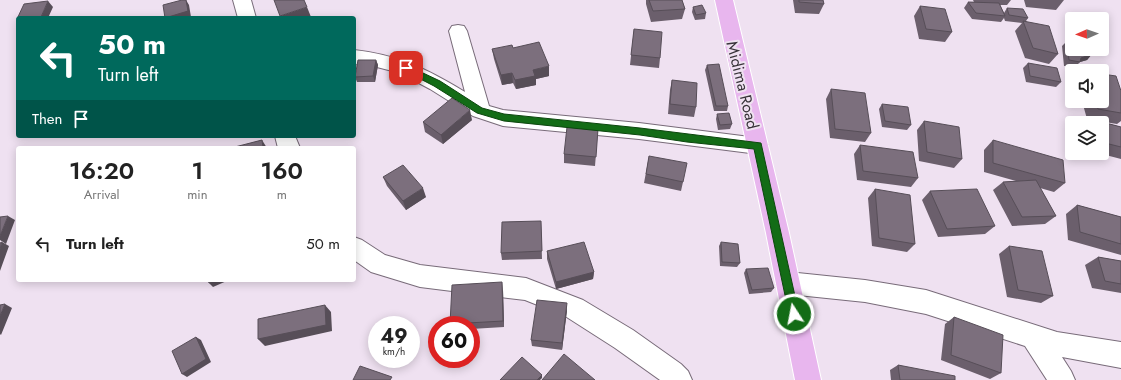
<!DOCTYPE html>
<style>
:root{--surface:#fff;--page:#f6f6f6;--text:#222;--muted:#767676}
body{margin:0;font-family:Jost,sans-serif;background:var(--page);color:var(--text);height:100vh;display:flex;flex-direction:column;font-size:15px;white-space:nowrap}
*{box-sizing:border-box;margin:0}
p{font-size:13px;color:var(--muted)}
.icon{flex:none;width:22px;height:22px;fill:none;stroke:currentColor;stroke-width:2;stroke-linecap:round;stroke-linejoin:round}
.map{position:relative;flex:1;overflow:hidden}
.details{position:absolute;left:16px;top:146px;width:340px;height:136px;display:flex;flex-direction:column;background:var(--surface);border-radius:4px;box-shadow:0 2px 10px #0003}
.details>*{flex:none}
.guide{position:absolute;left:16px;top:16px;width:340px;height:122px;border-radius:4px;box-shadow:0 2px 10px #0003;background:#00695c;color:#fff;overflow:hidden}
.needle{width:26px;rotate:268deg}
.fabs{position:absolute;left:1065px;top:12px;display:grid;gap:8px}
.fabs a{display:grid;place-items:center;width:44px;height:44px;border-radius:4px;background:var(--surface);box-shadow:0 2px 10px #0003;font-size:20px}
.speed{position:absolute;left:368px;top:316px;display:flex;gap:8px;font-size:20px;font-weight:700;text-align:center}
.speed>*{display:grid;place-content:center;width:52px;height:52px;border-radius:50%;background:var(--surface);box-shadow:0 2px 10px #0003;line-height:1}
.speed small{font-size:10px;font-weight:400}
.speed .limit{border:6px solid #d22;background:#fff;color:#111}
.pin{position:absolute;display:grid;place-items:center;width:34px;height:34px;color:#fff;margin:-17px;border-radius:8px;box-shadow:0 2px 6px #0006}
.me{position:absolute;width:44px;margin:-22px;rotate:349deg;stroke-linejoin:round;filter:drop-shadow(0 0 3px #0008)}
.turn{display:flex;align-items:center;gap:14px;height:84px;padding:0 16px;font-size:18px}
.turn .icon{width:52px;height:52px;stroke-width:2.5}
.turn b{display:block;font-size:28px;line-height:34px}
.then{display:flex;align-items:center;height:38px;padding:0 16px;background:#0003;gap:8px;font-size:15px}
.eta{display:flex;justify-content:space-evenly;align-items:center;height:68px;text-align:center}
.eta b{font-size:24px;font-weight:600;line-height:28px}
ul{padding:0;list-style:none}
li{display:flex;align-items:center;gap:12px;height:60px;padding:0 16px}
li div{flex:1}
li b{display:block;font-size:15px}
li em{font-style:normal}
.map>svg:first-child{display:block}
</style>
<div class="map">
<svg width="1121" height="380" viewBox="0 0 1121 380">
<rect width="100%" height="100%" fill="#efe1f1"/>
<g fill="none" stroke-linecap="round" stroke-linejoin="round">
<defs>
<path id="street" d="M233,0h18l5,18h-18z
M458,25l6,1 3,5 22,75 14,4 136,13 119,15 7,2 3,6 -3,6 -7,2 -119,-15 -136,-13 -30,-10 -43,-27 -30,-16 -27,-7 -19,-2v-14c45,5 73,19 111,42l-16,-61 3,-5z
M275,136h20l5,12h-22z
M354,237l8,3 23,15 35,10 106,13 57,22 50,30 48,34 7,7 4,9h-32l-45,-32 -50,-32 -40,-16 -105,-13 -49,-15 -17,-12z
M788,272l77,8 61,10 131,42 64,10v26l-59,-11 9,14 4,9h-28l-22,-34 -99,-32 -61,-12 -77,-8 -9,-3 -3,-8 3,-8z"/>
<path id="primary" d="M715,0h18l56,233 32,147h-26l-29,-147z"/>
</defs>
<use href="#street" stroke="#786b79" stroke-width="2"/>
<use href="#primary" stroke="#fff" stroke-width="2"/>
<use href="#street" fill="#fff" fill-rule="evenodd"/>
<use href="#primary" fill="#e8b6ee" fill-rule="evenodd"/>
</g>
<path fill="#6b5f6c" d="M646,0h36l3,9 -3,10 -31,3 -5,-18z
M793,0h30l1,4 -5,10 -24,-1z
M973,0h38l-4,5h-7l4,8 3,-5 21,10 -2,3 32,33 -9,10 -24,-6 -10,-27 7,-8 -17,-2 -1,-3 -3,4 -29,-3 -8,-11 4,-6h6z
M1024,0h40l-8,10 -30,-3z
M920,6l32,26 -7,10 -26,-3 -5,-23z
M693,7l13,6 -1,6 -10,1 -3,-8z
M634,29l26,29 -1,10 -29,-3z
M1067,41l25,13 -5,6 -7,2 -5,5 -11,-1 -2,-20z
M513,48l36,28 -13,3v6l-20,4 -3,-6 -11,2 -8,-26 -2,-10z
M376,60l2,5 -3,17h-18l-2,-5z
M1028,63l33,19 -5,5 -30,-5 -3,-14z
M707,65l21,41 -1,5h-13l-9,-41z
M672,80l24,27 -2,10 -26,-3 2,-24z
M831,89l40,44 -6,9 -35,-4 -4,-39z
M1121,91v30l-4,3 -30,-5 -5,-18h20z
M882,104l29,21 -4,5 -25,-3 -3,-18z
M717,114l15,10 -2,5 -12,1 -2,-11z
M472,120l-29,24 -18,-12 -2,-10z
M924,121l38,38 -8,9 -35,-7 -2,-31z
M1102,122l19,5v32l-23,-6h4v-30h-1z
M598,129l-3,37 -31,-3v-9z
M993,140l72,43 -11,9 -14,-4 16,28 -11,8 -33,2 -19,-36 10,-8 13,-1 -32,-9v-22z
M860,145l58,33 -7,9 -54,-7 -3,-26z
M649,156l34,26 -2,9 -37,-8z
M383,177l43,20 -20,13 -19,-24z
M875,189l40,55 -8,8 -35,-6 -4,-48z
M930,191l65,35 -10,8 -47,3 -16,-37z
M1077,205l44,12v38l-53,-15 -2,-26z
M541,221l1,38 -40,1 -1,-7z
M721,242l19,21 -3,4 -17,-1 -1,-20z
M1009,246l44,50 -12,7 -34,-6 -8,-43z
M547,251l47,21 -1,7 -37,10 -9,-30z
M1098,257l23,4v32l-29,-5 -7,-23z
M746,269l28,19 -3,4 -22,2 -5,-21z
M503,290l1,37 -33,2v-4h-20l-1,-1z
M567,310l-5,40 -30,-4 -1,-6z
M954,317l47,56 -11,6 -49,-19 4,-36z
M898,365l57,15h-64l-1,-10z"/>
<path fill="#574e58" d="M186,0l3,5 2,12 -3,1h-23z
M48,1l5,6 -5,11h-6l-1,-1z
M307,7l4,10 -2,1h-27l-2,-2z
M1092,54l-5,6 -7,2 1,-4z
M376,60l2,5 -3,17 -2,-6z
M549,66v10l-13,3v6l-20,4 -1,-9 18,-10z
M512,73l1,10 -11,2 -1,-10z
M470,110l2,10 -29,24 -2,-9z
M262,140l5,8h-4z
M423,188l3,9 -20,13 -3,-9z
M8,216l7,4 -9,24 -6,-4v-4z
M2,242l7,4 -9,25v-22z
M594,272l-1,7 -37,10v-7z
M216,280h13l-16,7 -4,-4z
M502,282l1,8 1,37 -1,-6z
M567,303v7l-5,40v-7z
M5,304l7,4 -11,27 -1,-1v-18z
M325,305l6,7 1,19 -67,15 -7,-7z
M196,337l5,3 10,22 -24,15 -5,-3z
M542,375v3l-2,2h-3z"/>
<path fill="#7c6f7d" stroke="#574e58" d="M182,0h4l2,11 -23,7 -2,-13z
M274,0h30l3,7 -27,9z
M649,0h33l3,9 -32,2z
M799,0h24l1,4 -25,-2z
M48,1l-7,16 -11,1h-12v1h-1l7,-15z
M968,2l31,1 6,13 -29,-3z
M702,5l4,8 -10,2 -3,-8z
M920,6l25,3 7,23 -26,-3z
M1007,8l16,1 5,9 -19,-3z
M1023,21l26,5 9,28 -25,-6z
M634,29l28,3 -2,26 -29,-3z
M1067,41l5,1v7h22l-2,5 -11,4 -1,4 -11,-2z
M539,42l10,24 -16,4 2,6 -20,4 -3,-7 -11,2 -9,-26 20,-4 1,3z
M358,60h18l-3,16 -18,1z
M1028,63l29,5 4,14 -31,-6z
M719,64l9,42h-12l-9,-41z
M1102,74l14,2 5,15v22l-23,-4 -3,-8h7z
M672,80l25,3 -1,24 -26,-3z
M831,89l34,4 6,40 -36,-4z
M452,98l18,12 -29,25 -18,-13z
M882,104l26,3 3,18 -26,-4z
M729,113l3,11 -12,1 -3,-11z
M924,121l35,6 3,32 -35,-7z
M1102,122l19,5v20l-16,-4z
M567,127l31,2 -2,28 -32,-3z
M262,140l1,8h-32z
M993,140l70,20 2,23 -72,-20z
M860,145l53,7 5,26 -55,-7z
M649,156l38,7 -4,19 -37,-8z
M403,165l20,23 -20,13 -20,-24z
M1036,180l20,36 -34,1 -19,-35z
M875,189l35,6 5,49 -36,-6z
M977,189l18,37 -48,3 -17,-38z
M1077,205l44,12v27l-41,-12z
M8,216l-8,20v-19z
M541,221l1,30 -41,2 1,-31z
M2,242l-2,7v-6z
M584,242l10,30 -38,10 -9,-31z
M721,242l17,2 2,19 -18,-1z
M1009,246l33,5 11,45 -35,-6z
M1098,257l23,4v23l-16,-3z
M768,268l6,20 -22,2 -6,-21z
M208,280h8l-7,3z
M502,282l1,39 -53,3 2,-39z
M537,300l30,3 -5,40 -31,-3z
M5,304l-5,12v-11z
M325,305l1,20 -68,14v-20z
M954,317l49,18 -2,38 -50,-18z
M399,324v1h-9z
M196,337l10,22 -24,15 -10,-23z
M564,354l31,26h-53z
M522,357l20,18 -5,5h-37z
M898,365l57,11v4h-55z
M360,366l32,11 -2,3h-37z"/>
<path fill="#136c16" stroke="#0c460e" d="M406,65l34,16 42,27 22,6 136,14 121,15 38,171 -1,3 -4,1 -3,-1 -2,-3 -35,-165 -67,-7 -47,-7 -136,-14 -27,-8 -43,-27 -31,-16v-4z"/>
<g text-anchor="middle" stroke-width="4" stroke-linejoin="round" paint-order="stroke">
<g font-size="16" fill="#39343a" stroke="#efe1f1">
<text transform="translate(743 85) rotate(76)" y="6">Midima Road</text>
</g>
</g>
</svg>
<div class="fabs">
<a><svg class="needle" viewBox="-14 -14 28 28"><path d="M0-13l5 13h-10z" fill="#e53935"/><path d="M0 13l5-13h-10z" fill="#767676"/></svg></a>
<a><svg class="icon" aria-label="sound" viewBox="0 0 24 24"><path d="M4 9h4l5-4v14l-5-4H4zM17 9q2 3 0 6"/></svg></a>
<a><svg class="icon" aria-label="layers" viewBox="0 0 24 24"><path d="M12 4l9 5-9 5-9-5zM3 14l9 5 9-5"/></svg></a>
</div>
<div class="speed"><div>49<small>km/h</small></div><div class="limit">60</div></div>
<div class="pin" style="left:406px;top:68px;background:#d93025"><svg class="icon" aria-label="arrive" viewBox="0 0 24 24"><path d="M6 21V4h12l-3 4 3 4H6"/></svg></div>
<svg class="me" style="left:794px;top:314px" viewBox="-20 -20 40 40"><circle r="17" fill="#136c16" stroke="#fff" stroke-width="3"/><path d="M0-11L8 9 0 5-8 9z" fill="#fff"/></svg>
<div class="guide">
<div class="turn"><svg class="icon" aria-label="left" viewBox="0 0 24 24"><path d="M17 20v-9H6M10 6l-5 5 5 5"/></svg><div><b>50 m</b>Turn left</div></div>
<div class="then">Then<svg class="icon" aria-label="arrive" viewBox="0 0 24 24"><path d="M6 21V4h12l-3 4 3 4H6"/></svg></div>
</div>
<section class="details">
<div class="eta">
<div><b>16:20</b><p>Arrival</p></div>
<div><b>1</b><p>min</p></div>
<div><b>160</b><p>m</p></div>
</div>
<ul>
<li><svg class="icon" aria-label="left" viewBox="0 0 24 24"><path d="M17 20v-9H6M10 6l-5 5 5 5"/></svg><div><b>Turn left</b></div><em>50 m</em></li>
</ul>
</section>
</div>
